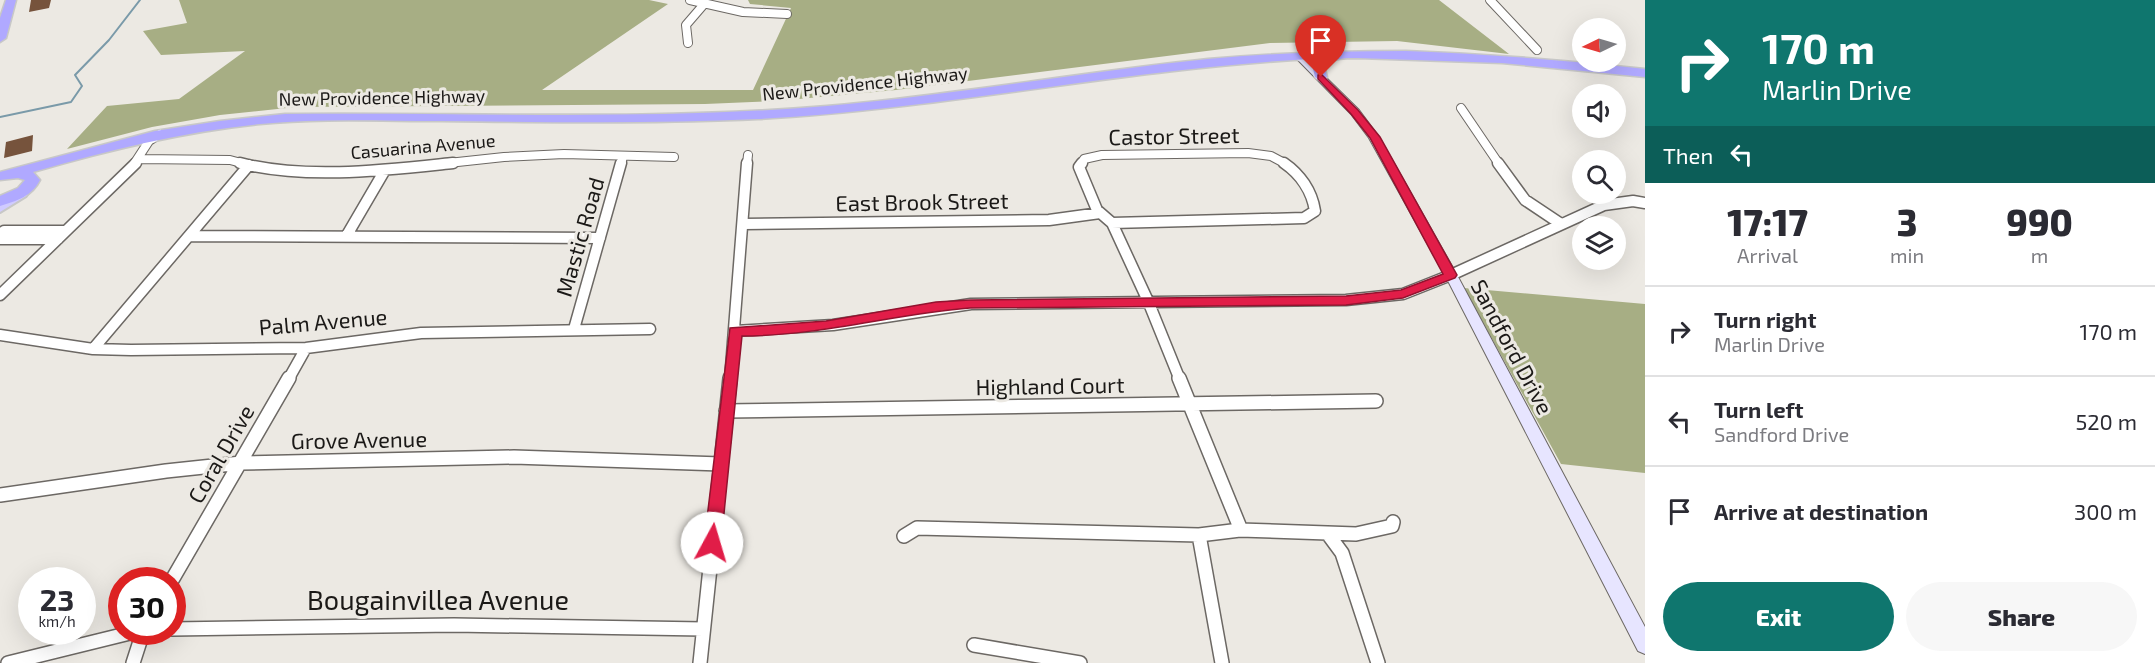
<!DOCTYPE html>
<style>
:root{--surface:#fff;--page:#f7f7f7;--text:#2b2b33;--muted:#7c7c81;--line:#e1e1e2;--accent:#0f766e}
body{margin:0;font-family:"Exo 2",sans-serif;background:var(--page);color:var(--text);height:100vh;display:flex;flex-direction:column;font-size:22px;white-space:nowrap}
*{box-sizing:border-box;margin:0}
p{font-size:20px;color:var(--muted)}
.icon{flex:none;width:33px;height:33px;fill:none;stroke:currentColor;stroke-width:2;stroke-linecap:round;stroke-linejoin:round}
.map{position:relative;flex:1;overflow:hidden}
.sheet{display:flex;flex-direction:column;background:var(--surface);width:510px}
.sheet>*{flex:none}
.guide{background:#0f766e;color:#fff;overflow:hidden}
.needle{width:39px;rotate:265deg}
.fabs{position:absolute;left:1572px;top:18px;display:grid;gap:12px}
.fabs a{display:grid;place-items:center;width:54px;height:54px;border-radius:50%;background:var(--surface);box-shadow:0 6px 24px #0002;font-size:30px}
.speed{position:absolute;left:18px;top:567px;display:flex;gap:12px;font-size:30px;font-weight:700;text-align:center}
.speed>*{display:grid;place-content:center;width:78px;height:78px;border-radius:50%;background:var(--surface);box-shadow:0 6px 24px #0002;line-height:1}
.speed small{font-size:15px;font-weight:400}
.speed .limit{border:9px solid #d22;background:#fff;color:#111}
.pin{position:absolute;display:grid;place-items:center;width:51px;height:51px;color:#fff;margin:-62px -26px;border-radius:50% 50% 50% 0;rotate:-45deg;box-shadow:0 0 6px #0007}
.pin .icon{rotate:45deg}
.me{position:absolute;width:66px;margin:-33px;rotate:6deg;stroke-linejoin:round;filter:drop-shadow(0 0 4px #0008)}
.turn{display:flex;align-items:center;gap:21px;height:126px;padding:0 18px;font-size:27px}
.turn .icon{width:78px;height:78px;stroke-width:2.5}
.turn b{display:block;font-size:42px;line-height:51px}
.then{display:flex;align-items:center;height:57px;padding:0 18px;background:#0003;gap:12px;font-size:22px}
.eta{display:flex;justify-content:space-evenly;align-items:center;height:102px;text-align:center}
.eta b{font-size:36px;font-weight:800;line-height:42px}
.action{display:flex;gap:12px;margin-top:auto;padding:12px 18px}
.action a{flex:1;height:69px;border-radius:36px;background:var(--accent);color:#fff;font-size:24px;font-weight:800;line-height:69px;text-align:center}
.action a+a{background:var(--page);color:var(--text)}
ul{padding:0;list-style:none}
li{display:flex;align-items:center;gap:18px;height:90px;padding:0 18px;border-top:2px solid var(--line)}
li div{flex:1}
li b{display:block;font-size:22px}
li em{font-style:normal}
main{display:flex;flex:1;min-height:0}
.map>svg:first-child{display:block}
</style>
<main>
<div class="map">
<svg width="1645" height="663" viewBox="0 0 1645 663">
<rect width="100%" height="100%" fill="#ece9e3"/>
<path fill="#a7ae84" d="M179,0h470l19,4 -126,86h211l38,-82 -41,-4 -2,-4h691l70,54 -112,-13 -127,2 -374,47 -119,11 -72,3 -409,3 -76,8 -68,12 -85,22 40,-43 72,-7 66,-48 -84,4 -18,-24 44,-8z
M1464,288l181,16v169l-84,-9z"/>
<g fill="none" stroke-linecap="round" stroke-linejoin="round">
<path stroke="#7a9aa9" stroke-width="2" d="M0,117l71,-15 11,-16 -7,-11 34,-35 31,-40"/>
</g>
<path fill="#76533c" d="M31,0h20l-2,8 -20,4z
M33,135l-1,16 -28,7 2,-16z"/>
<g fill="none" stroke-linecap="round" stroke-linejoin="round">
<defs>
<path id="street-far2" d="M690,0l53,12 44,2
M1490,0l47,50
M688,43l-2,-18 19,-22
M1461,108l38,56
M139,159l91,1 15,4
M134,164l15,-23 11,-7
M439,164l65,-7 60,-3 110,3
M621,164l2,-7
M747,164l1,-9
M1081,164l3,-5 18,-4 146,-2 23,3 15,8"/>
<path id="street-far1" d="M240,163c65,17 146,7 213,0
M1082,163l-3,4 18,43 15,13
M1498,163l27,37 36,24
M1112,223l36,78 32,79
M1112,223l192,-5 11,-7c-3,-20 -15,-37 -31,-48
M744,224l305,-4 51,-7
M0,234l4,-3h62
M347,235l38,-65
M191,236l409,2
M0,239h58
M0,295l136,-132
M574,329l47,-166
M735,331l98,-6 138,-21 375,-4 57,-6 48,-19 153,-70 29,-4 12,2
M0,335l93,14 38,1 175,-2 115,-15 229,-4
M93,349l156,-184
M288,380l18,-32
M730,380l17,-217"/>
<path id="street" d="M1179,378l62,152
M726,411l650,-10
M0,495l166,-24 75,-8 273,-6 207,7
M1328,534l14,19 36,110
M1199,535l23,128
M904,536l13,-8 282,7 41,-5 116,4 36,-8 1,-4
M172,580l117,-202
M172,629l282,-4 249,4
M974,645l106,18
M8,663l126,-31
M133,663l10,-31
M700,663l30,-285"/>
<path id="secondary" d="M1296,54h6l57,56 20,27 78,138 188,352v27l-7,-3 -193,-376 -76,-137 -18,-24 -55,-56z"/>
<path id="primary" d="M21,189l5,1 2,3 -2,3 -26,16v-11z"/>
<path id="highway" d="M6,0h10l-10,38 -6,4v-24z
M1406,51c80,3 159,9 239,18v8l-143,-14 -144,-5c-12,0 -25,0 -34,7l3,12 -6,4 -6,-4 -3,-12 4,-6h-6c-185,10 -367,50 -552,60 -106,5 -211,3 -317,2 -60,0 -121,-3 -181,3 -78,8 -152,26 -227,48l7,8c-8,16 -23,21 -40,26v-10l18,-8 7,-8 -7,-2 -18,2v-8l155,-41 65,-10 65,-7c181,-2 362,7 542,-8 128,-11 254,-34 381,-47 66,-6 132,-8 198,-8z"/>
</defs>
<use href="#street-far2" stroke="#6c6864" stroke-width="10"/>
<use href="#street-far1" stroke="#6c6864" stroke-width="13"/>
<use href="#street" stroke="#6c6864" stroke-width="16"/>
<use href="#secondary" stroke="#6c6864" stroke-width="2"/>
<use href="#primary" stroke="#c8c8c7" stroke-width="4"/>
<use href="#highway" stroke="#c8c8c7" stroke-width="3"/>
<use href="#street-far2" stroke="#fff" stroke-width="8"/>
<use href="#street-far1" stroke="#fff" stroke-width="10"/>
<use href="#street" stroke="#fff" stroke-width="13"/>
<use href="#secondary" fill="#e7e5ff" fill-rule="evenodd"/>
<use href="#primary" fill="#d0cbff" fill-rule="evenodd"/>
<use href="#highway" fill="#b0a9ff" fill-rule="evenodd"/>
</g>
<path fill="#e11d48" stroke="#92132f" stroke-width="1.5" d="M1321,74l37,36 22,27 77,138 -2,3 -52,20 -57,7 -376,3c-76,6 -151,28 -228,28l-21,207 -3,5 -6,2 -6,-2 -2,-5 26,-215 96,-7 110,-19 34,-2 376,-4 55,-6 42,-16 -73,-136 -19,-24 -33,-35v-4z"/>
<g text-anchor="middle" stroke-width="6" stroke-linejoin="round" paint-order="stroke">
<g font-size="18" fill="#1b1917" stroke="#ece9e3">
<text transform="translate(865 84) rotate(-6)" y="6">New Providence Highway</text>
<text transform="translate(382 98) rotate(-1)" y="6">New Providence Highway</text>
<text transform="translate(423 147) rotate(-5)" y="6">Casuarina Avenue</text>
</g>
<g font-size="22" fill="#1b1917" stroke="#ece9e3">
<text transform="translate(1174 136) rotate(-1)" y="8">Castor Street</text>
<text transform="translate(922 202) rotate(-1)" y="8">East Brook Street</text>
<text transform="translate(580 237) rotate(-74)" y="8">Mastic Road</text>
<text transform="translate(323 322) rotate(-5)" y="8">Palm Avenue</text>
<text transform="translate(1512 347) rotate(62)" y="8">Sandford Drive</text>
<text transform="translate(1050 386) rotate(-1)" y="8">Highland Court</text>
<text transform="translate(359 440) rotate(-1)" y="8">Grove Avenue</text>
<text transform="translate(221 454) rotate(-60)" y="8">Coral Drive</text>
</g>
<g font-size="27" fill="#1b1917" stroke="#ece9e3">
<text x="438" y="610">Bougainvillea Avenue</text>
</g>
</g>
</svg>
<div class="fabs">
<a><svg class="needle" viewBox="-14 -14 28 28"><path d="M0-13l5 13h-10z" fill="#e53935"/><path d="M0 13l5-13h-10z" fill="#7c7c81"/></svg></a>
<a><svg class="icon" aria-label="sound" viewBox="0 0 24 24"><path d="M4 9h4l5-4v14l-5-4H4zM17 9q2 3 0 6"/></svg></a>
<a><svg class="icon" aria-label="search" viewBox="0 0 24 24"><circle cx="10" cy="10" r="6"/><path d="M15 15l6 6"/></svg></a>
<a><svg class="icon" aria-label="layers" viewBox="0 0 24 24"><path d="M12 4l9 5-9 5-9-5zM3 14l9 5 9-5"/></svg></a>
</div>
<div class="speed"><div>23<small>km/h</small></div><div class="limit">30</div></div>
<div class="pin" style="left:1321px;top:77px;background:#d93025"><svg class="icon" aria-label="arrive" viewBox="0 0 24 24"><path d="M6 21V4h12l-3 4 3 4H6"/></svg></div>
<svg class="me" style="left:712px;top:543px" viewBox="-20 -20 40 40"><circle r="19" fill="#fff"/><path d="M0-13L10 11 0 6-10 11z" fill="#e11d48"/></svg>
</div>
<section class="sheet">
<div class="guide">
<div class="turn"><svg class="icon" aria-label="right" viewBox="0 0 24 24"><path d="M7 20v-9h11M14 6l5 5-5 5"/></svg><div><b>170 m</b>Marlin Drive</div></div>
<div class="then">Then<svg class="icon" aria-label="left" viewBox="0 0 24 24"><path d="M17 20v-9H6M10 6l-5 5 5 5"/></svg></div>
</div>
<div class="eta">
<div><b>17:17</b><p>Arrival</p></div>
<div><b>3</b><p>min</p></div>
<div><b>990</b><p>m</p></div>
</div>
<ul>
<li><svg class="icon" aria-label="right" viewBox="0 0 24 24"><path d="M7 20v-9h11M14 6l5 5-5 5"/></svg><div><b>Turn right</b><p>Marlin Drive</p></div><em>170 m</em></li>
<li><svg class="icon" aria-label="left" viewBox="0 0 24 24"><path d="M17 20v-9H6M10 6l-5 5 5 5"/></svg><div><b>Turn left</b><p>Sandford Drive</p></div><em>520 m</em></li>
<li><svg class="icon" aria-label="arrive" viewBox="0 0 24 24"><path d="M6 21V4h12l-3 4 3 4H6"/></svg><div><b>Arrive at destination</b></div><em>300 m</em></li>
</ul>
<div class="action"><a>Exit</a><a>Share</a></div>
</section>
</main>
